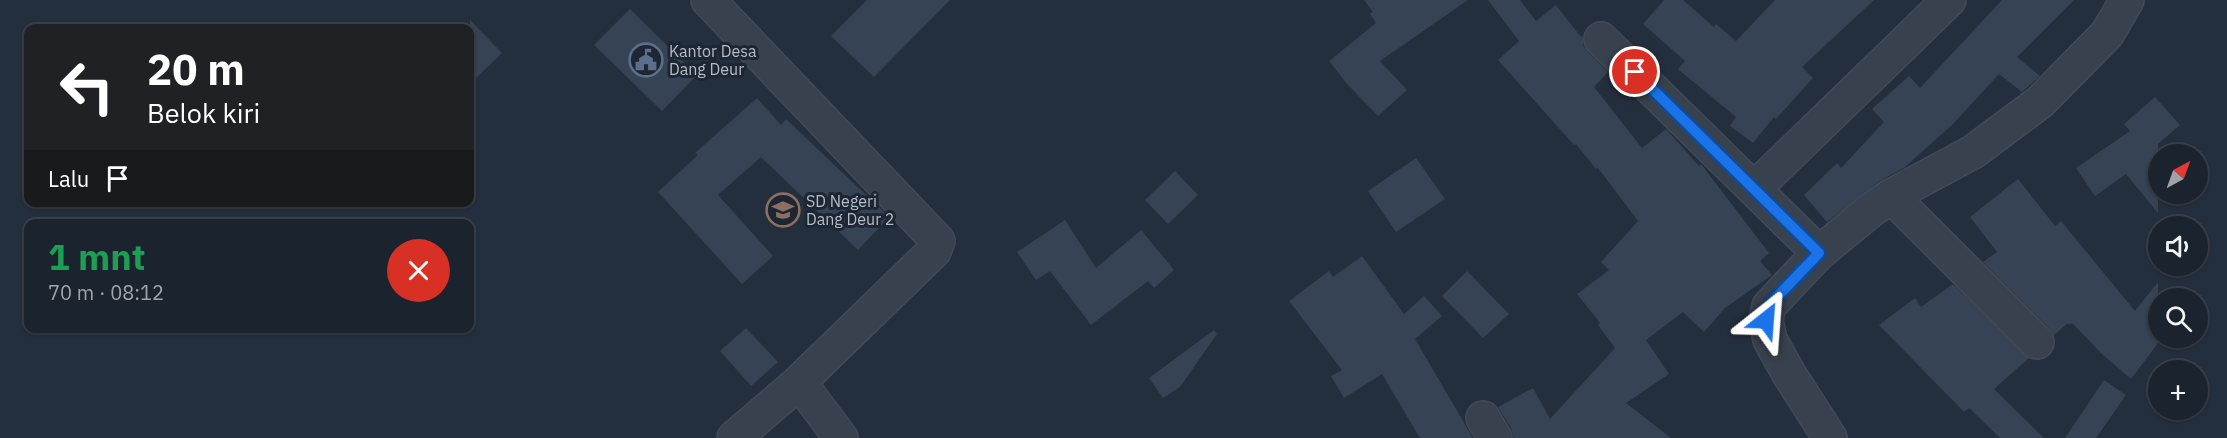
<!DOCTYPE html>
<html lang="id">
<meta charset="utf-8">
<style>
:root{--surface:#1b232e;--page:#242b36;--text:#f1f3f6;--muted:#a0a4aa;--line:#39404a}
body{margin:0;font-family:"IBM Plex Sans",sans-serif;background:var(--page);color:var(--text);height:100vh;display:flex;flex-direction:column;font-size:22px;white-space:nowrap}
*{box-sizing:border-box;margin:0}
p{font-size:20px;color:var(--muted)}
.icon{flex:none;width:33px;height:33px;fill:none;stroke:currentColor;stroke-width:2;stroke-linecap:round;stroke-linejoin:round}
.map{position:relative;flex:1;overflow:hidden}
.side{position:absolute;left:24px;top:219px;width:450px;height:114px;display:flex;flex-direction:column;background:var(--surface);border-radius:12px;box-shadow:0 2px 4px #0004,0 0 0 2px var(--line)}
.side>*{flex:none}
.guide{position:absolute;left:24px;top:24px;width:450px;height:183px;border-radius:12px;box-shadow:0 2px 4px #0004,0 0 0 2px var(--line);background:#202124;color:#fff;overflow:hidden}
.needle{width:39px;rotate:41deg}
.fabs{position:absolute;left:2148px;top:144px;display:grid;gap:12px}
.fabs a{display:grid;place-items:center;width:60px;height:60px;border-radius:50%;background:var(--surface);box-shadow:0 2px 4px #0004,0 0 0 2px var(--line);font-size:30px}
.pin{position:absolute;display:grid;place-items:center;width:51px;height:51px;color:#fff;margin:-26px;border:3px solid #fff;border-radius:50%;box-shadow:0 2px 6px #0007}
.me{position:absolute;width:66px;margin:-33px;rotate:28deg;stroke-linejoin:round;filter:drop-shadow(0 0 4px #0008)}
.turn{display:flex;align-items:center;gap:21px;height:126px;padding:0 24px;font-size:27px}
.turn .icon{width:78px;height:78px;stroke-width:2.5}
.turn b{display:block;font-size:42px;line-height:51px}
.then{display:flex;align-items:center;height:57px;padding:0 24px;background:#0003;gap:12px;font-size:22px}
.round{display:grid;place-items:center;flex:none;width:63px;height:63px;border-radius:32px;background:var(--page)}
.head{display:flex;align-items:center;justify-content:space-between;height:102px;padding:0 24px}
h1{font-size:36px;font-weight:700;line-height:45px;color:#1e9e55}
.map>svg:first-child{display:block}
</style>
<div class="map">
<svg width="2227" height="438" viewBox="0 0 2227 438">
<rect width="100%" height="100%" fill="#242f3e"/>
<path fill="#364354" d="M867,0h83l-76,77 -43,-41z
M1364,0h104l-88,61 27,29 -29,26 -30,-31 -19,-24 47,-38 -6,-9 3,-2z
M1488,0h32l16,21 20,-16 25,32 2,-1v9l5,7 20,20 -14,15 48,61 24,-19 33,37 2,-2 68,89 -9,8 12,14 -47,33 -21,24 -21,-20 -37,28 23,34 -43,29 45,35h-157l-3,-10 -13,-21 35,-19 17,31 65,-71 -17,-23 2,-2 -23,-29 32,-24 -8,-8 37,-41 -40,-53 -2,1 -20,-25 -2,1 -76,-85 21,-19z
M1664,0h19l31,27 2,-3 20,17 39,-41h99l-72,67 11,11 -37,41 -2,-2 -21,26 -23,-17 6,-9 -58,-48 7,-8 -42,-37z
M2002,0h72l-57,57 23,19 -18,16 -23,-18 -46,50 -48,43 -25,14 -53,41 -23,-27 33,-32 4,5 43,-46 -12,-13 37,-33 11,12z
M630,9l67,66 -35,36 -68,-66z
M470,20l32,33 -32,31z
M2155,97l25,28 -22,19v69l-32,-39 -31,22 -19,-28 54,-37 -6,-7z
M757,98l24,27 5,-6 103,98 -31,33 -97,-93 -43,38 55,61 -31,28 -84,-92 40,-37 -3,-2z
M1416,158l29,41 -49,33 -28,-41z
M1175,171l23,24 -30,29 -23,-24z
M2018,179l37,47 6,-5 74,90 23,-29v61l-27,36 -28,-24 -31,-32 -3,2 -1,-2 -14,12 -4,-6 -67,-67 14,-10 -27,-35z
M1065,220l31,48 45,-38 33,40 -20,18 -6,-7 -57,44 -41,-54 -14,9 -19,-28z
M1362,256l42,58 20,-18 18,20 -27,23 58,99h-53l-38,-64 -38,24 -13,-22 11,-6 -53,-69 40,-30 4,6z
M1467,271l42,43 -26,24 -41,-42z
M1953,284l76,74 -35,31 50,49h-44l-31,-30 -5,4 -85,-87 36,-27 6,9z
M746,328l32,34 -27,24 -31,-35z
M1214,330l3,4 -37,53 -17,11 -14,-20z
M2104,380l22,15 -30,43h-31z"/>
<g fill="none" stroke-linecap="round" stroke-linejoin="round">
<defs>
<path id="minor" d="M708,0l230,241 -4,10 -137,133 -63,54
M1601,39l218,214
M1754,189l195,-189
M1891,196l146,146
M797,384l11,10 33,44
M1483,418l12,20
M1830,438l-41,-64 -19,-34 -4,-20 3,-14 50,-53 51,-42 21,-15 82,-44 67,-50 67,-68 20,-34"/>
</defs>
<use href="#minor" stroke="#414a57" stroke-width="36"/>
<use href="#minor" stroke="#38414e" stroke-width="33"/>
</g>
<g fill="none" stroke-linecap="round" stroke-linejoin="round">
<defs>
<path id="route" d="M1635,72l184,181 -46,48 -7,11v8"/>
</defs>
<use href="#route" stroke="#114b97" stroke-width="15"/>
<use href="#route" stroke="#1a73e8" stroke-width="10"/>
</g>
<defs>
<symbol id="civic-ring" viewBox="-11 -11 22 22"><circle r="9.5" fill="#1d2633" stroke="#5c6f8a" stroke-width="1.5"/><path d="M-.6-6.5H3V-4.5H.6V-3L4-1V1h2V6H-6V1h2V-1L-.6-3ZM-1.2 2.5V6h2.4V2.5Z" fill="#5c6f8a"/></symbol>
<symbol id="school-ring" viewBox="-11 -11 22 22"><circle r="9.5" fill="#1d2633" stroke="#8d6e63" stroke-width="1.5"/><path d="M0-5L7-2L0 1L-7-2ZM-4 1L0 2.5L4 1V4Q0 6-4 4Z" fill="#8d6e63"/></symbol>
</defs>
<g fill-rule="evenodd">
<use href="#civic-ring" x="627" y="41" width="38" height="38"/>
<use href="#school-ring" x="764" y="191" width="38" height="38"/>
</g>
<g text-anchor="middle" stroke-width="6" stroke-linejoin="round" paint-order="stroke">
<g font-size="16" fill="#b4bcc9" stroke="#1d2633" text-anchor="start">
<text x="669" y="57">Kantor Desa<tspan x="669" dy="18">Dang Deur</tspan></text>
<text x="806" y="207">SD Negeri<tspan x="806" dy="18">Dang Deur 2</tspan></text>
</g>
</g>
</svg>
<div class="fabs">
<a><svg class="needle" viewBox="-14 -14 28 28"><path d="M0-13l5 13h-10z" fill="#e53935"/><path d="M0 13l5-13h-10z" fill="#a0a4aa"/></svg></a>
<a><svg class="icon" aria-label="sound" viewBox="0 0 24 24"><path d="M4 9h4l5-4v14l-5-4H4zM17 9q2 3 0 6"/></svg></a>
<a><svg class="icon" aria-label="search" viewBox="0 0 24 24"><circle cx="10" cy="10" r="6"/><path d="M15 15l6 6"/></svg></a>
<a>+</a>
</div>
<div class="pin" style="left:1635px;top:72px;background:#d93025"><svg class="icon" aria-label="arrive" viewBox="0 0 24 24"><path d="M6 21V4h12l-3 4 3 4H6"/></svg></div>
<svg class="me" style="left:1766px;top:320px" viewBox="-20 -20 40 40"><path d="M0-17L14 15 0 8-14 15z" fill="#1a73e8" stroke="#fff" stroke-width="4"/></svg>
<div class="guide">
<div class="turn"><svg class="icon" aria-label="left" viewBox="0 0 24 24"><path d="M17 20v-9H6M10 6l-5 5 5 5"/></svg><div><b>20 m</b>Belok kiri</div></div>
<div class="then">Lalu<svg class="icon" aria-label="arrive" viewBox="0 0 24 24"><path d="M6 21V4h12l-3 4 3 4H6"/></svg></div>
</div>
<section class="side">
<div class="head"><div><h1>1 mnt</h1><p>70 m · 08:12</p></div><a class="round" style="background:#d93025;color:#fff"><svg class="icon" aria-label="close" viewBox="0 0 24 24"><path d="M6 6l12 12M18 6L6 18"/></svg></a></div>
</section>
</div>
